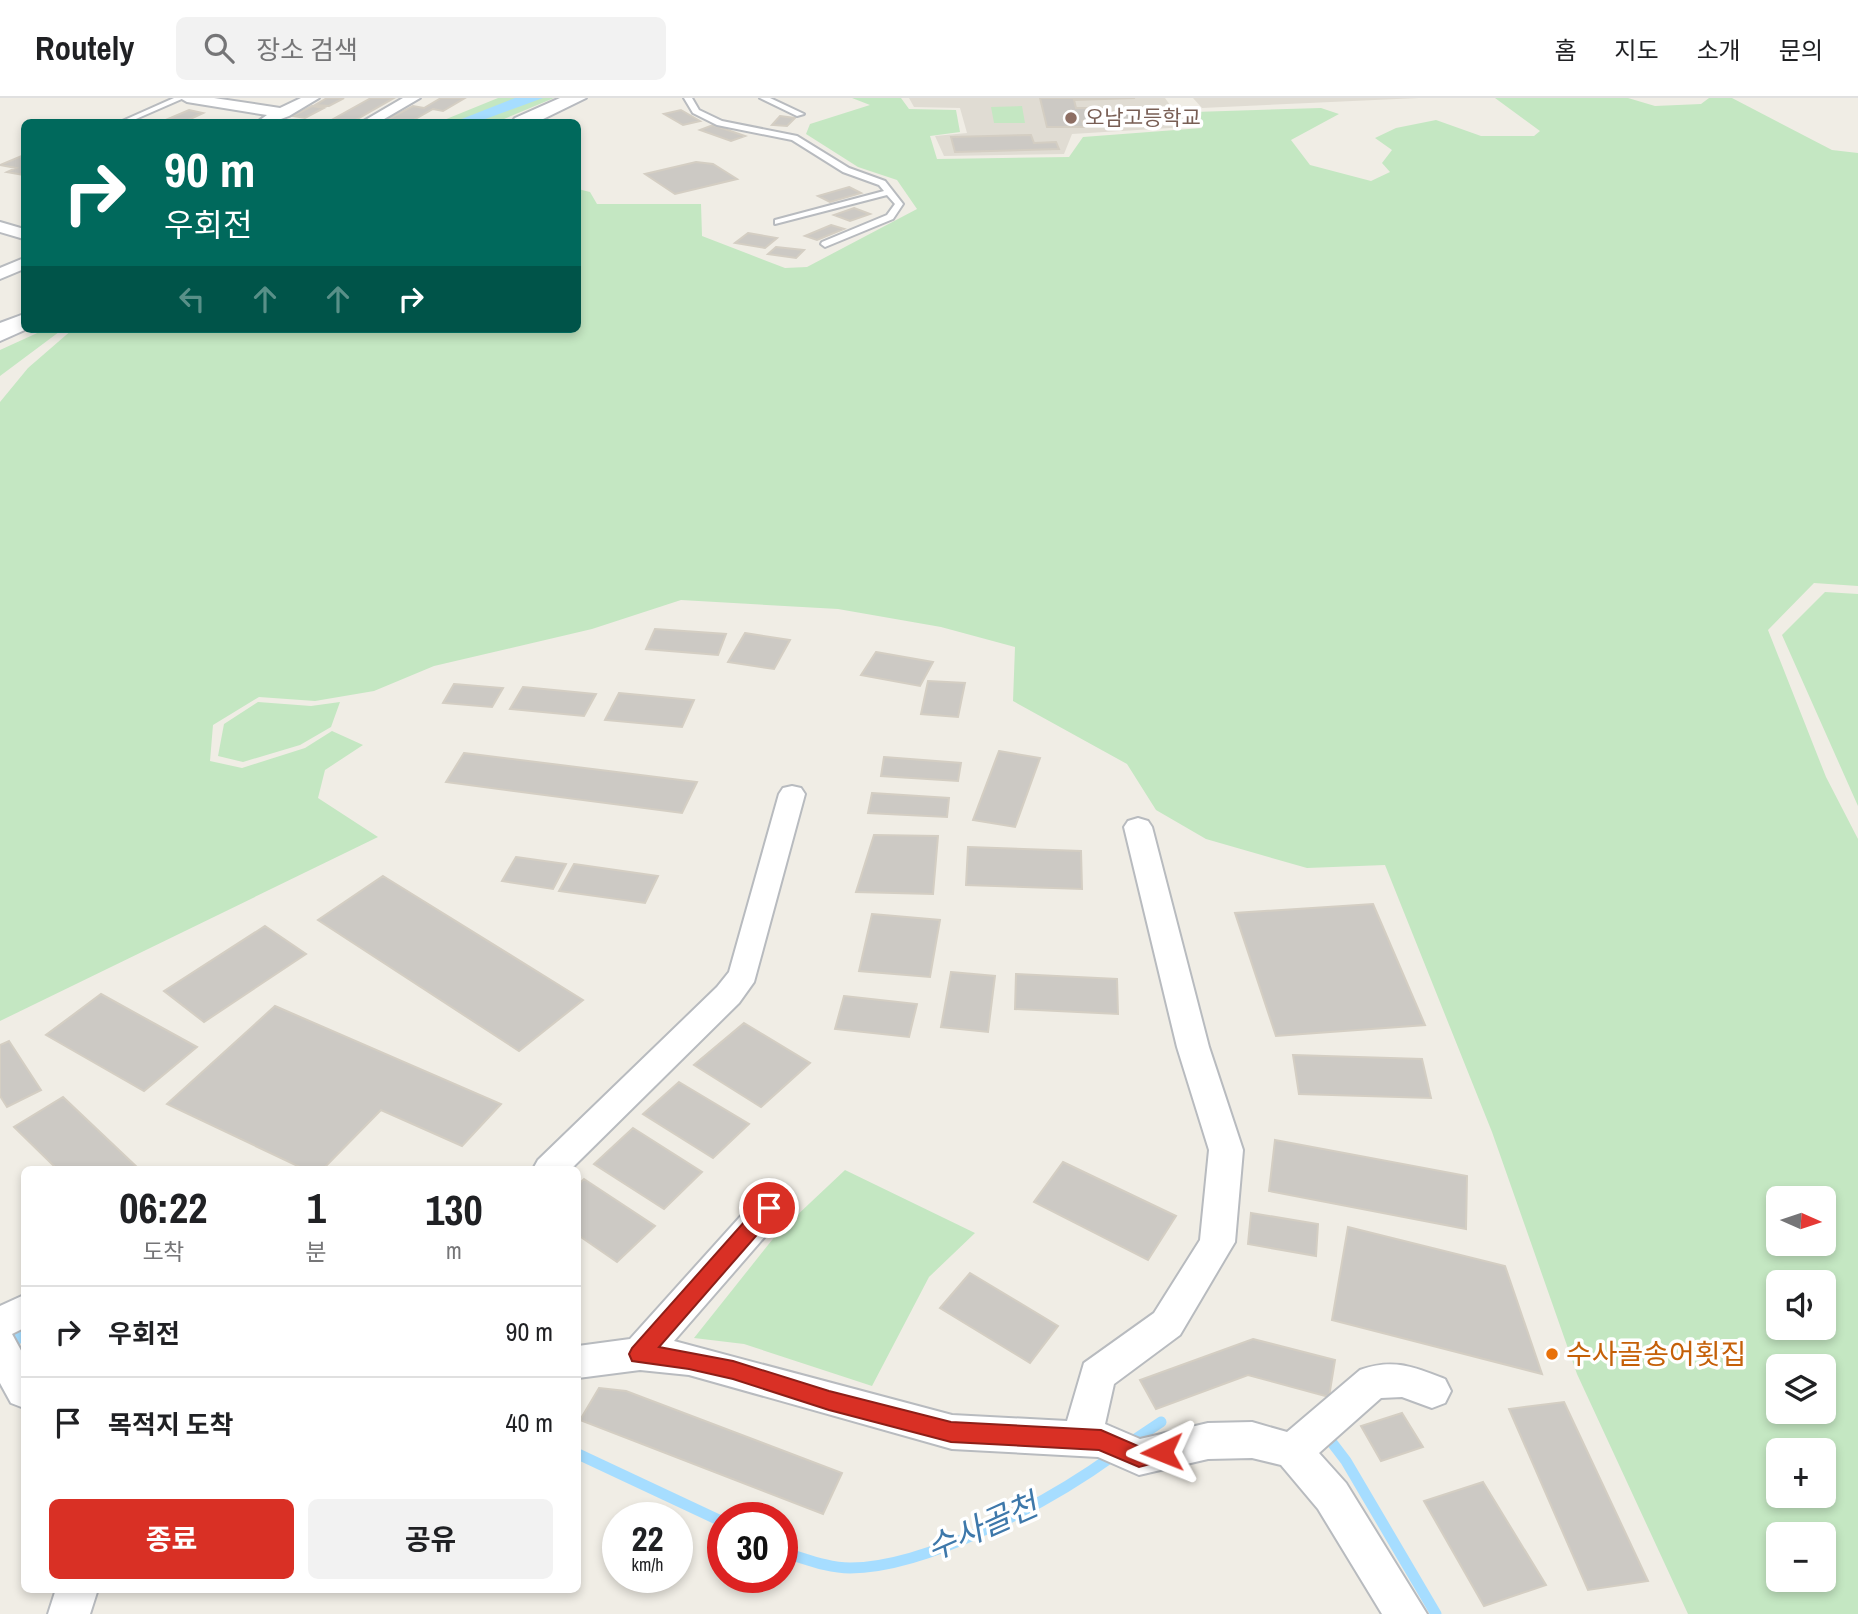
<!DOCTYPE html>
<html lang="ko">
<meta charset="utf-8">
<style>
:root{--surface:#fff;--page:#f2f2f2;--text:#202124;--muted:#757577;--line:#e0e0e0;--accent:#d93025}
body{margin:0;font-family:"Archivo Narrow","Noto Sans KR",sans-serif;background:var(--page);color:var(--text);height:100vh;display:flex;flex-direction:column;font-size:26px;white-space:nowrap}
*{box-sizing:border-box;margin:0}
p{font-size:23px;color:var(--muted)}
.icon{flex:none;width:38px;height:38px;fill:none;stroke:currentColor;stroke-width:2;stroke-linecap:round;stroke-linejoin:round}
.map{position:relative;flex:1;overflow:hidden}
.details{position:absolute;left:21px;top:1068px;width:560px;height:427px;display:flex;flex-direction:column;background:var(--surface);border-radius:10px;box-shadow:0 4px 10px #0003}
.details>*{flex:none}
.guide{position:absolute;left:21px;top:21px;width:560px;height:214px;border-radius:10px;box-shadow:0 4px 10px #0003;background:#00695c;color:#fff;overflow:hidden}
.needle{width:46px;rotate:93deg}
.buttons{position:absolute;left:1766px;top:1088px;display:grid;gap:14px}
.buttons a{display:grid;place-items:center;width:70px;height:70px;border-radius:10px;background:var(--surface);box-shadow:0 4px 10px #0003;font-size:35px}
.speed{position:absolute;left:602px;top:1404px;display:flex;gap:14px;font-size:35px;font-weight:700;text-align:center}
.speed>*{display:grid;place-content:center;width:91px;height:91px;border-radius:50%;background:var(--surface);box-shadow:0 4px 10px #0003;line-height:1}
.speed small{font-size:18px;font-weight:400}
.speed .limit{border:10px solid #d22;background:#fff;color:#111}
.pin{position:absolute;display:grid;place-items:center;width:60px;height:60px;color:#fff;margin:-30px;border:4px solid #fff;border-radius:50%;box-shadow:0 2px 7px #0007}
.me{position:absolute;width:77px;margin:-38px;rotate:268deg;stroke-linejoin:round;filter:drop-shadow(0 0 5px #0008)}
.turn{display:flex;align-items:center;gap:24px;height:147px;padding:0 28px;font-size:32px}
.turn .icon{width:91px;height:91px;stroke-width:2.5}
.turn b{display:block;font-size:49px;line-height:60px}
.lanes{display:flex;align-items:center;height:66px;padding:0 28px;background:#0003;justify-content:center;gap:35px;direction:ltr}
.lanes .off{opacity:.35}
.eta{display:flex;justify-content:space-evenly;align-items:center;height:119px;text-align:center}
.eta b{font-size:42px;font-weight:700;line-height:49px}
.button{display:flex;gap:14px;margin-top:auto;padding:14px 28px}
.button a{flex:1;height:80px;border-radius:10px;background:var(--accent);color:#fff;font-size:28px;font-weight:700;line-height:80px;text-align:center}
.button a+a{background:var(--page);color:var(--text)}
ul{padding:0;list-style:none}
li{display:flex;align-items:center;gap:21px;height:91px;padding:0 28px;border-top:2px solid var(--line)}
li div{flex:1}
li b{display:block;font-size:26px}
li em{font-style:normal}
header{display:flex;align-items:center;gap:42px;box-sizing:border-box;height:98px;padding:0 35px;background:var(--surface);border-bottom:2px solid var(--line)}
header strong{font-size:33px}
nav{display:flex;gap:38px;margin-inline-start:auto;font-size:24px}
.search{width:490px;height:63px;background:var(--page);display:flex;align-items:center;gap:18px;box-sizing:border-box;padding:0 24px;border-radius:10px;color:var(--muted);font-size:26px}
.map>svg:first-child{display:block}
</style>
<header>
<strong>Routely</strong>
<div class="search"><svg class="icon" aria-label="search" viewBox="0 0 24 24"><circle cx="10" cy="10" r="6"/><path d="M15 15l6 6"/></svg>장소 검색</div>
<nav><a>홈</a><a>지도</a><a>소개</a><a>문의</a></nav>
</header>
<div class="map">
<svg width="1858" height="1516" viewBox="0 0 1858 1516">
<rect width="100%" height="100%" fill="#f0ede5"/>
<path fill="#e0dcd3" d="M909,0h256l21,29 -114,7 -8,20 -120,2 -9,-20 32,-3 -7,-25 -46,-1z
M1193,0h226l-217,10z"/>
<path fill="#c4e7c2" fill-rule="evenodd" d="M498,0h56l-57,24h-58z
M852,0h49l8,11 47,1 4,22 -30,4 7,23 132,-2 14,-20 119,-9 -8,-16 127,-4 18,6 -48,26 19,25 61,16 19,-9 -8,-9 10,-13 -17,-12 21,-10 40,-8 45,16h53l6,-5 -45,-33h133l27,8 46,-2 8,-6h23l100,52 26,3v433l-44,-3 -46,47 58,147 32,62v775h-170l-111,-240 -85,-242 -107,-267 -78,3 -101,-29 -50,-29 -29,-46 -114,-63 2,-54 -74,-20 -103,-18 -157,-9 -89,29 -158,37 -60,25 -59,10 -56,-4 -46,28 -3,36 32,7 63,-20 27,-17 31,14 -38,25 -7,28 60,39 -378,184v-619l28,-34 45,-39h505v-140l12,3 7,12h104l1,32 83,32 22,-1 110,-58 -20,-29 -39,-13 -52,-33 4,-10 60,-19zM1778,1101h46v45h-46zM1778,1185h46v45h-46zM1778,1269h46v45h-46zM1778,1353h46v45h-46zM1778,1437h46v45h-46z
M1022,8l3,17h-31l-3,-16z
M46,231h17l-63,47v-26z
M1825,494l33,2v212l-76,-171z
M258,604l53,4 29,-4 -9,25 -31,18 -57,17 -25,-6 6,-32z
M845,1072l130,63 -46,44 -57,109 -128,-42 -50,-6 82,-103z"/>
<path fill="#a6ddff" d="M515,0h28l-66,24h-23z"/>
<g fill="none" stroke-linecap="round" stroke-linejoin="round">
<path stroke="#a6ddff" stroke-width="11" d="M0,1251l24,-14
M1330,1342l16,21 90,153
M1128,1346l33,-22
M578,1356l145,68
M782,1454c22,6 45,16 68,16 78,0 202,-68 264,-113"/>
</g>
<path fill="#ccc9c4" stroke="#d4cec3" stroke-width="2" d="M327,0h17l-15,8 -14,-1z
M371,0h23l-42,24h-24z
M441,0h24l-22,13 -10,-2 -23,13h-27l30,-16 11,2z
M1040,0h95l-61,2 2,8h26l1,4 49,-1 4,9 -74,1 2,6h-37z
M312,8l12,2 -19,10 -12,-2z
M189,12l14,3 -17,8 9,1h-34z
M681,12l19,11 -17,4 -19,-11z
M780,18l15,2 -8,8 -15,-1z
M713,27l32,11 -14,5 -31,-11z
M1031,37l3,8 22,-1 3,7 -104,3 -4,-15z
M24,57v20l-17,-3 9,-4 -16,-3z
M696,64l17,2 24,15 -62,15 -30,-20z
M849,89l12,6 -31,9 -12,-6z
M854,110l16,6 -20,7 -16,-6z
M831,127l13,4 -27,11 -12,-4z
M748,135l29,5 -12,10 -30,-5z
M776,149l28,3 -8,8 -28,-4z
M655,531l71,5 -8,21 -72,-6z
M745,535l45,7 -16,29 -46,-7z
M876,554l57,10 -13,24 -59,-11z
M928,583l37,2 -7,34 -37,-3z
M454,586l49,4 -11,19 -49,-4z
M523,589l73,7 -12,22 -74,-7z
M619,595l75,7 -12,27 -77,-7z
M999,653l41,7 -25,69 -42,-7z
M464,655l233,29 -15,31 -236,-31z
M884,659l77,6 -3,18 -77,-5z
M872,695l77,5 -2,19 -79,-4z
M874,737l64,1 -5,58 -77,-2z
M968,749l113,4 1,38 -116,-4z
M516,759l50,7 -13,25 -51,-8z
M574,766l84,12 -13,27 -86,-12z
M383,778l200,124 -64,51 -201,-131z
M1373,806l52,121 -149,11 -41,-123z
M872,816l68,6 -10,57 -71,-6z
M265,828l41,28 -102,68 -40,-31z
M951,874l44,4 -7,56 -47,-5z
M1016,876l101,5 1,35 -103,-5z
M101,896l96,53 -53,44 -98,-56z
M844,898l73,8 -8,33 -74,-8z
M275,908l226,98 -39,42 -81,-36 -58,59h-19l-137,-65z
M744,925l66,40 -49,44 -67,-42z
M9,943l32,49 -34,17 -7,-11v-51z
M1293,957l129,4 9,39 -132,-4z
M679,984l70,42 -36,34 -70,-44z
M63,999l76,72h-82l-43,-42z
M633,1030l69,44 -38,37 -70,-45z
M1275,1042l192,36 -1,53 -197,-38z
M1063,1064l113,54 -28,44 -114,-58z
M584,1081l71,47 -38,36 -39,-27v-50z
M1251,1115l67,11 -2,32 -68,-12z
M1348,1129l157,39 37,108 -210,-54z
M970,1175l88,53 -28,37 -90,-55z
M1253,1241l82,21 -6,37 -81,-22 -92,34 -16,-29z
M599,1290l27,3 216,82 -19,41 -243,-94z
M1564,1304l84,179 -60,9 -79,-181z
M1402,1315l21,34 -42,14 -20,-35z
M1483,1384l63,103 -62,21 -60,-105z"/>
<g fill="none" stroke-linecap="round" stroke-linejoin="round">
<defs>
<path id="service" d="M174,0h10l-55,24h-9z
M684,0h8l7,12 23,11 75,15 52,32 36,13 18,23 -10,15 -68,28 -4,-3 1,-2 65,-27 8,-11 -8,-9 -112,29v-4l109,-29 -5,-6 -36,-13 -51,-32 -75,-15 -24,-12z
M760,0h10l34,16 -7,2z"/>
<path id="minor" d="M180,0h34l66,10 21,-10h18l-30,18 -16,6h-11l-2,-2 7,-5 -80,-13z
M403,0h17l-41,24h-17z
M0,124l24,7v10l-24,-7z
M24,160v11l-24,10v-11z
M792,688l9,2 4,6 -51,188 -15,21 -168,166h-38l5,-9 179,-173 12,-15 50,-178 4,-6z
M1138,720l10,3 4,6 57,220 34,103 -8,92 -6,10 -49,83 -66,49 -9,40 35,15 68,-16 44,-1 35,10 73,-62c34,-12 53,-3 85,9l6,12 -6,12 -13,5 -30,-11 -21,1 -62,55 27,30 81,131h-45l-64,-105 -37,-44 -29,-7 -44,1 -69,16 -41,-18 -146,-8 -263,-74 -49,-5 -62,8v-32l52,-7 127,-141 12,-4 12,4 5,10 -5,10 -107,123 278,74 115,6 17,-58 70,-50 46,-73 9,-90 -32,-103 -53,-220 4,-6z
M24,1197v33l-12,6 12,22v52l-13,-5 -11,-20v-77z
M56,1491h42l-8,25h-42z"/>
<path id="secondary" d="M560,0h26l-49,24h-25l3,-4z
M24,216v15h3l-27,12v-18z"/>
</defs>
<use href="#service" stroke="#b8bbbf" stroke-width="4"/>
<use href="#minor" stroke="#b8bbbf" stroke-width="4"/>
<use href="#secondary" stroke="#b7babf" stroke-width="4"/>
<use href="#service" fill="#fff" fill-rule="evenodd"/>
<use href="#minor" fill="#fff" fill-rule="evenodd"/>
<use href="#secondary" fill="#fff" fill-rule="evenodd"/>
</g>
<path fill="#d93025" stroke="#8d1f18" stroke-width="2" d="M769,1102l7,2 2,6 -2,5 -117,134 74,14 96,30 122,31 150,8 39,17 22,-5 8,3 3,7 -3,7 -31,8 -40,-17 -148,-8 -122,-32 -96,-31 -44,-10 -57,-8 -3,-7 3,-6 130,-146z"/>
<circle fill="#8d6e63" stroke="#fff" stroke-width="2.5" cx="1071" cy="20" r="7"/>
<circle fill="#e8710a" stroke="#fff" stroke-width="2.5" cx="1552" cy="1256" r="7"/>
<g text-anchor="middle" stroke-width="7" stroke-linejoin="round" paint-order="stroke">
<g font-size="21" fill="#785e54" stroke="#fff" text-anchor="start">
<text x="1085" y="27">오남고등학교</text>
</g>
<g font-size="28" fill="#c56008" stroke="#fff" text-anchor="start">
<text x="1566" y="1266">수사골송어횟집</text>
</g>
<g font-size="32" font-style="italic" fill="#3e78aa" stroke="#fff">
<text transform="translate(982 1429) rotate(-24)" y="11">수사골천</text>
</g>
</g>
</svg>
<div class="buttons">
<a><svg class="needle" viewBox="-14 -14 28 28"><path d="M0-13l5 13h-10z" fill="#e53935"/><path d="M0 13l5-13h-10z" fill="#757577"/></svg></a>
<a><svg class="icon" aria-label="sound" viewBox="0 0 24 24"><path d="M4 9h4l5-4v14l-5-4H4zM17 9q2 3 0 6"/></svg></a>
<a><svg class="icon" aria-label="layers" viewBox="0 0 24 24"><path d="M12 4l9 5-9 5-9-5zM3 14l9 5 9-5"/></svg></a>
<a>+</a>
<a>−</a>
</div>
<div class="speed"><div>22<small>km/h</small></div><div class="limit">30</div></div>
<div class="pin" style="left:769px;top:1110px;background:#d93025"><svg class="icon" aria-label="arrive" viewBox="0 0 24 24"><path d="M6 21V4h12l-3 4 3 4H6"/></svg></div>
<svg class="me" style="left:1162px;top:1354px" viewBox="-20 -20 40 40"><path d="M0-17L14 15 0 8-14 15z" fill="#d93025" stroke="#fff" stroke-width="4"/></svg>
<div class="guide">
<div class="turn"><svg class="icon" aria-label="right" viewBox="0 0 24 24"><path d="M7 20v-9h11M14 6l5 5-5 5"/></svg><div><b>90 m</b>우회전</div></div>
<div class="lanes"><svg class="icon off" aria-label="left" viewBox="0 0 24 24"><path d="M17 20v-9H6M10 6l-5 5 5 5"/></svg><svg class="icon off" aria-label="ahead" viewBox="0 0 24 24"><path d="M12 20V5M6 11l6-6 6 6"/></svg><svg class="icon off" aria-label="ahead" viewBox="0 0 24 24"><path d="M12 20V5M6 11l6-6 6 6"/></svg><svg class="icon" aria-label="right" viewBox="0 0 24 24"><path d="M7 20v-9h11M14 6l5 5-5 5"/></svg></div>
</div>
<section class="details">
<div class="eta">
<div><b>06:22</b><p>도착</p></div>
<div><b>1</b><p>분</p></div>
<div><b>130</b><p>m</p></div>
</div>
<ul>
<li><svg class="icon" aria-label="right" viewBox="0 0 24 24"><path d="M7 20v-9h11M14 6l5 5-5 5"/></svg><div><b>우회전</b></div><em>90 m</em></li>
<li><svg class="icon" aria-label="arrive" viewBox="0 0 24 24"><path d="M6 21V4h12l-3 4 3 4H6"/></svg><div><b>목적지 도착</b></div><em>40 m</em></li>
</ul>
<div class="button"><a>종료</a><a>공유</a></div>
</section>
</div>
